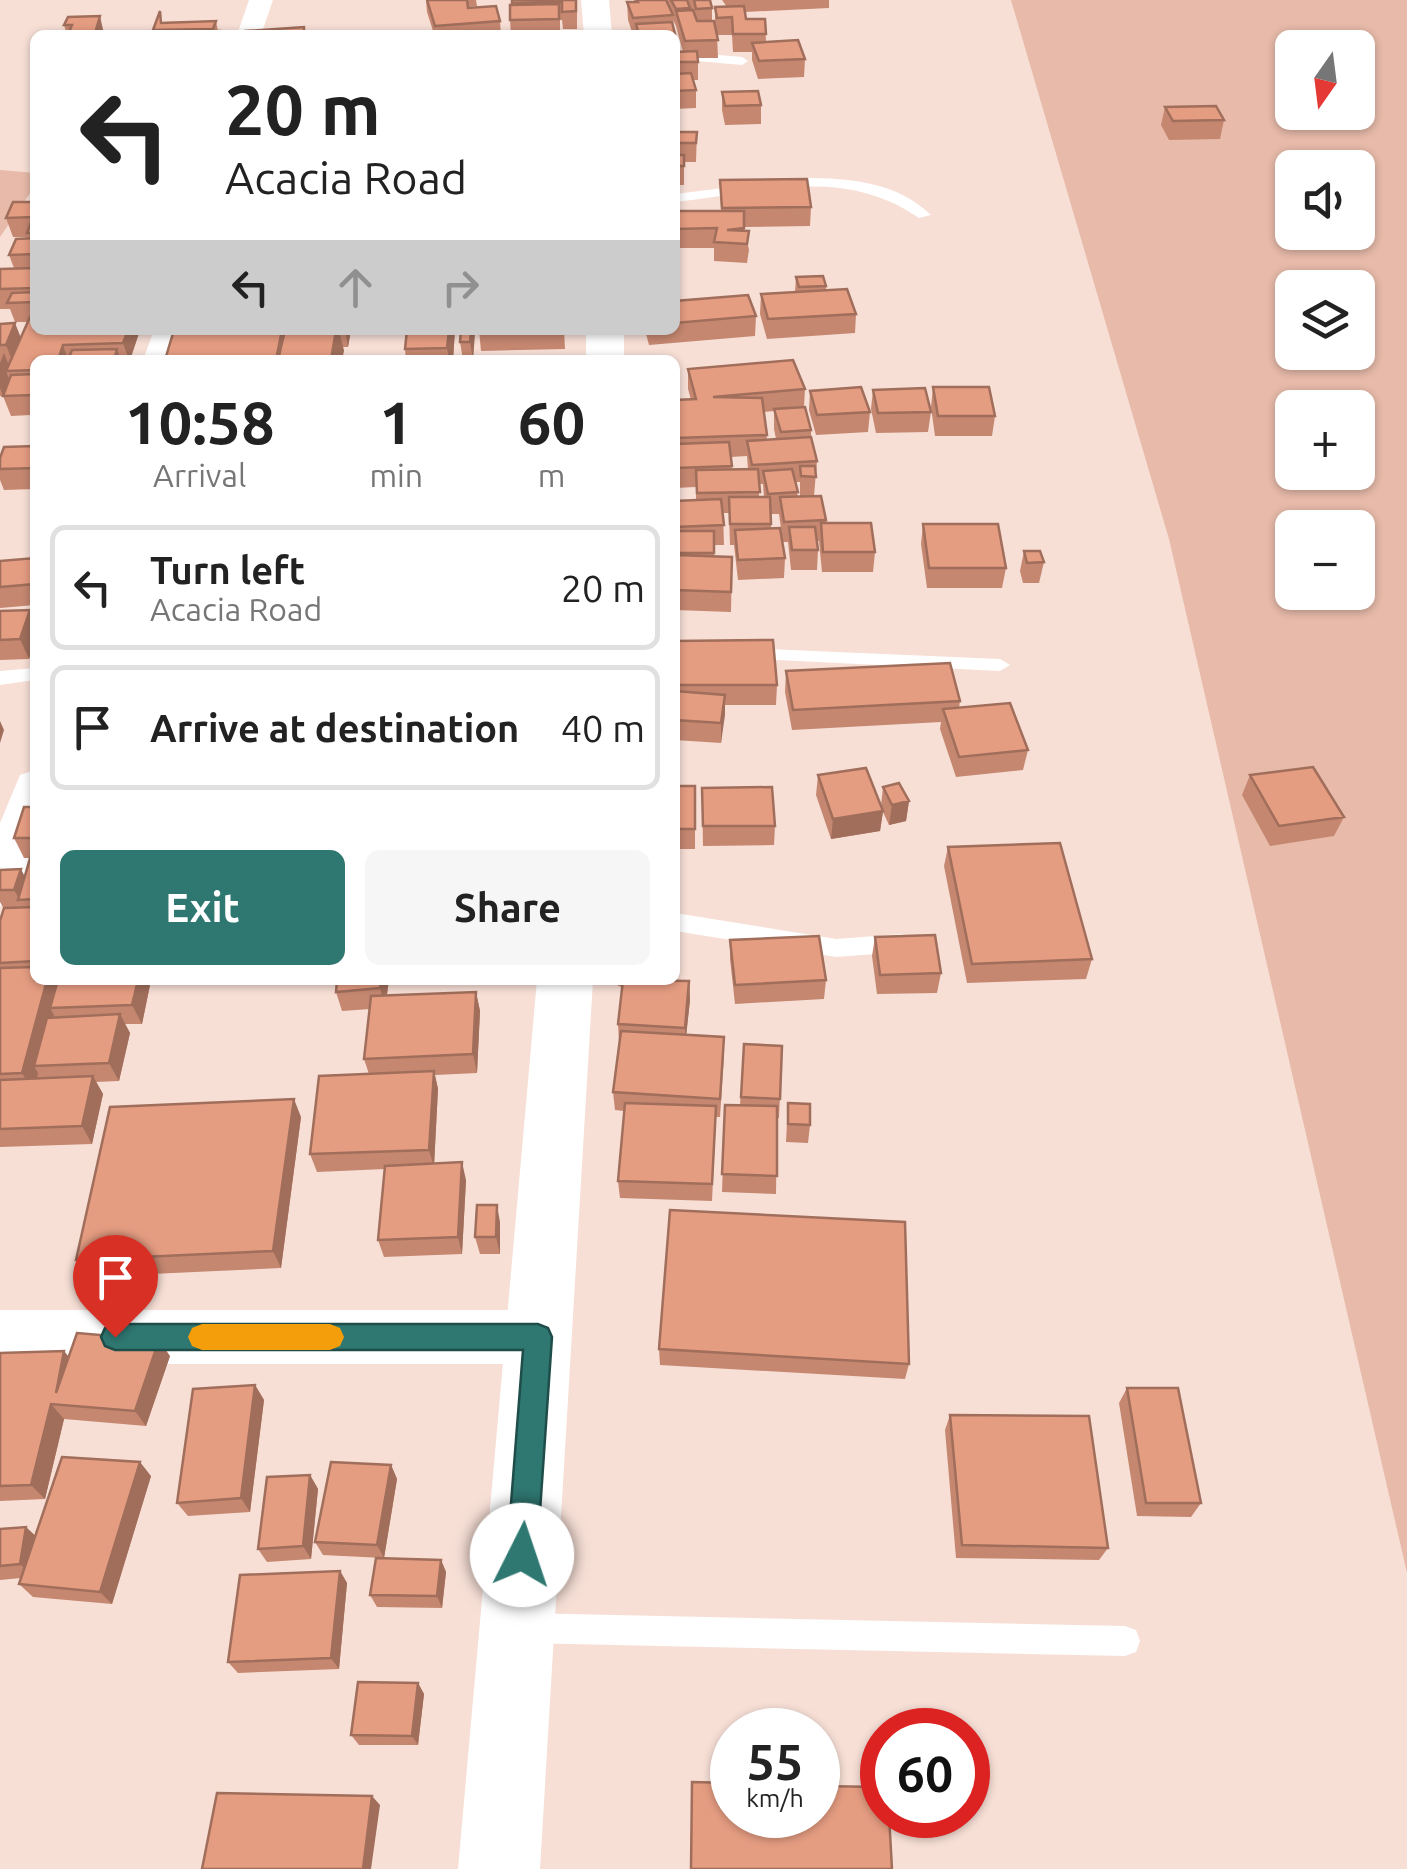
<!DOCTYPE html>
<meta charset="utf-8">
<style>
:root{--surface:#fff;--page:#f6f6f6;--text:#222;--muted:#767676;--line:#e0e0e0;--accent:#2f7771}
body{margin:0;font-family:Ubuntu,sans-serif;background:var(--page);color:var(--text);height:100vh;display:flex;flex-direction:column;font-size:38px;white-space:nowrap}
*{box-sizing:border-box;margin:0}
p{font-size:32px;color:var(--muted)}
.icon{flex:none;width:55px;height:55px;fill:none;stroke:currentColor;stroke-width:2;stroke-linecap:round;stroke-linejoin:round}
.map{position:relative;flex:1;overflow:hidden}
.side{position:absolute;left:30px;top:355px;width:650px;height:630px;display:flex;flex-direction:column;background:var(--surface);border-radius:15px;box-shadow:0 2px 8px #0004}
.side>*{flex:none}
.guide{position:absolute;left:30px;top:30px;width:650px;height:305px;border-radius:15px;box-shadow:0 2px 8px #0004;background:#fff;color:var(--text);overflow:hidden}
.needle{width:65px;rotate:194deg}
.tools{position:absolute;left:1275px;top:30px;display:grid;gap:20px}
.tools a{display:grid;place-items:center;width:100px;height:100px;border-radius:15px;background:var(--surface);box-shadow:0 2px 8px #0004;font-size:50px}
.speed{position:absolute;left:710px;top:1708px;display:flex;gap:20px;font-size:50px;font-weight:700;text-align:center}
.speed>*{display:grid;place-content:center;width:130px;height:130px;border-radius:50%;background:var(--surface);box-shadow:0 2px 8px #0004;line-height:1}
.speed small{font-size:25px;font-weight:400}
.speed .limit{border:15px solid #d22;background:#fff;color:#111}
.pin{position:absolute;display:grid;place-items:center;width:85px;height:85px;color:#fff;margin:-102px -42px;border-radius:50% 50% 50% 0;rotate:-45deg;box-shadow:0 0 10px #0007}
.pin .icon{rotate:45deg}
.me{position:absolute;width:110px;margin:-55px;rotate:4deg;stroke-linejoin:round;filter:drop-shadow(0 0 8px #0008)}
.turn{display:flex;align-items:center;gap:35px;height:210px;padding:0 30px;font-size:45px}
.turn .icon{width:130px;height:130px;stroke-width:2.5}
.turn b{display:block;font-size:70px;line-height:85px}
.lanes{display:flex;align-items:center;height:95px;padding:0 30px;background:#0003;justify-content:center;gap:50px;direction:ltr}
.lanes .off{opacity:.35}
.eta{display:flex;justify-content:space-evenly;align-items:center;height:170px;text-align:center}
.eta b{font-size:60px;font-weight:700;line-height:70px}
.button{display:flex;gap:20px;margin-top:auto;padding:20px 30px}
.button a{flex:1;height:115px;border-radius:15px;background:var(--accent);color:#fff;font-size:40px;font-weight:700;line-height:115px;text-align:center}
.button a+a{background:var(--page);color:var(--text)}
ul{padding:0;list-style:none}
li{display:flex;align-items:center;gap:30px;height:125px;margin:0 20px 15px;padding:0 10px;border:5px solid var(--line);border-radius:15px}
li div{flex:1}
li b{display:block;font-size:38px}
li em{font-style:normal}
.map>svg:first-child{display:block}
</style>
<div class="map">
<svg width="1407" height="1869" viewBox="0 0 1407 1869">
<rect width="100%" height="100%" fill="#f7dfd6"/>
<path fill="#e7baa9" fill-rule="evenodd" d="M1011,0h396v1573l-238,-1034zM1292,48h66v64h-66zM1292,168h66v64h-66zM1292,288h66v64h-66zM1292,408h66v64h-66zM1292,528h66v64h-66z
M0,170l35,3v13l-35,51z"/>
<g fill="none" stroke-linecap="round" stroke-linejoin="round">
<path fill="#fff" fill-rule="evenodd" d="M675,51l67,6 6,4 -6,4 -67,-6z
M805,178c45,0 92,4 126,37l-12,3c-77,-53 -158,-25 -244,-16v-8z
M744,648l256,11 10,6 -10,6 -263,-13 -3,-4z
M35,668v12l-35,5v-14z
M675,913l161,26 66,-5 8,3 3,6 -3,6 -8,3 -66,5 -161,-26z
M523,1613l602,13 11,4 4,11 -4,11 -11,4 -602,-13 -11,-4 -4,-11 4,-11z"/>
<path fill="#fff" fill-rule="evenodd" d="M249,0h24l-12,35h-24z
M154,330h32l-9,30h-34z
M35,770v82l-19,48 -16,6v-83l20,-48z
M0,1310h538l20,8 9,19 -9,19 -20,8h-538z"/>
<path fill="#fff" fill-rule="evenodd" d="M581,0h28l3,35h-28z
M586,330h38v30h-38z
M537,980h56l-53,889h-82z"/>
</g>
<path fill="#c58770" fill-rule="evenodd" d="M426,0h50l1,6 -9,1v1l32,13 1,14h-74l7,-1 -7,-22z
M512,0h65v29h-14l-1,-9h-2v13l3,2h-52l-1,-15z
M634,0h76l2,8v13l3,4v-18h12l-5,-7h107v8l-84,4 1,7h19l1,23 39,17 -1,18 -46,2 -6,-19v-8h-19l-1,-17h-15l1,23h-20v22h-5l3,10v18l-21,1v-57h8l-7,-26 -3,-6 2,14v17v-16h-42l-5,-15 -1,-18h7z
M68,17l36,17v1h-37l-3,-10z
M216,21l2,10 -65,2v-3l9,-8z
M722,92l39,13v19l-36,1 -3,-15z
M1165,107l59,13 -4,19 -51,1 -8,-15z
M675,132h22l-1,30h-12v23h-9z
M720,180l91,27 -1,19 -66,1 5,23 -2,13 -33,-2v-13h-38l-1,17v-54h46z
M35,202v128h103l1,3 -9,27h-95v65l-4,-10 -20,1 -8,-20h-3v-72l21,14 7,-16h-13l-5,-13h-10v-40l14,-1 -5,-13 19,-17v-1h-15l-7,-19z
M796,277l30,9v4l30,24 -1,19 -88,6 -7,-25 1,-20 34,-2z
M675,301l81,15 -1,20 -106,9 -4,-15h30z
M174,330h177l-3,17h-5l1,4z
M407,330h48l-2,30h-47l-1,-11z
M461,330h13l-1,30h-10l-3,-18z
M479,330h85l1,19 -84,2z
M688,369l117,20 -1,18 7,23v8l6,23 -3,35 12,24v3l49,29 -2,20h-51l-3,-31h-2l1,9 -1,20h-26l-3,-28h-5l-4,-28h-8v15l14,29 -1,20 -46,2 -4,-35h-4l-1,-32h-6l1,32h-10v11l18,1 -1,55 -56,-2v-109l21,-1v-13l-21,1v-88h16l-3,-11zM774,411v18l2,10 -9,1 -3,-28zM747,456l1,13 -16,1 -1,-13zM795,482h5v14l-2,1zM759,484h4l1,13h-5z
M933,387l62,29 -3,20h-57l-4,-29z
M873,390l58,22 -3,20 -52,1 -5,-24z
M810,391l60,21 -2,20 -52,3 -7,-25z
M35,446v43l-31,1 -4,-10v-22z
M923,524l83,44 -4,20h-75l-6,-44z
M1024,551l20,11 -5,21h-16l-3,-12z
M35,558v47l-35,3v-47z
M30,610l5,11v21l-6,17 -29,1v-49z
M675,641l102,44 -1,20h-51l-4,38 -46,-3z
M786,671l174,30 -1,7 69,42 -5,20 -67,7 -16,-48 1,-7 -149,8 -7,-38z
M818,775l63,31 2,-19 26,14 -3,20 -17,4 -6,-13 -3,19 -49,8 -15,-44z
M1250,775l94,42 -10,19 -64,10 -28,-51z
M675,786h20v63h-20z
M702,788l73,38 -1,19 -71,1z
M35,807v173l115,5 -8,39h-17l5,9 -11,48 -23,1 7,12 -11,50 -92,3v-226l4,-12 -4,-7v-32l25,7 5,-19h-6l-10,-20z
M948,847l144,112 -6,20 -119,4 -23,-117z
M875,937l66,36 -4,20 -60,1 -5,-38z
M730,940l96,40 -2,19 -89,5 -5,-45z
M337,980h52l-2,15 89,-3 4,19 -3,62 -42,2 3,14 -4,75 32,16 -4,74 -78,3 -6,-17 7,-71 -68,3 -7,-18 59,-80 -5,-15 6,-50 -28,2 -6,-19z
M617,980l72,1 1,19 -4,35 38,21 -4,61h-4l-4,84 -92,-3 -2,-17 6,-70 -9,-1 -2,-18 6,-50 -1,-18 5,-37 -5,-1z
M744,1044l38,2 -3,72h-2l-1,76 -54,-2 3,-87h15z
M788,1103l22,22 -2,18 -22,-1z
M301,1117l-20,151 -194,9 -11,-17z
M500,1222v32h-20l-5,-17z
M659,1349l250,15 -4,15 -245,-14z
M64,1351l5,6 101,-1 -24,70 -82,-7 -19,80 -45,2v-148z
M255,1385l9,15 -14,112 -62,4 -11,-13z
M1127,1388l74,115 -10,14 -54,-1 -18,-113z
M950,1415l158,133 -9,12 -143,-2 -11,-128z
M391,1465l6,14 -13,79 57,2 5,12 -4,36 -65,-1 -7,-12 13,-37 -60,-3 -8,-13z
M310,1475l8,14 -7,70 -44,3 -9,-13z
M151,1476l-39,128 -79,-7 -14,-13 2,-6 -21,2v-51l35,7z
M340,1571l7,12 -8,86 -101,4 -10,-11z
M418,1683l6,11 -6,51h-59l-8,-10z"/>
<path fill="#a06e5b" d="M100,16l4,18v1h-8l-1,-2z
M15,323l8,20 -9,22 -8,-20z
M128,330h10l1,3 -9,27h-1l-6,-17z
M336,330h3l5,21 -2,9h-11z
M345,330h6l-3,17z
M449,330h6l-2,30h-4l-2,-12z
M471,330h3l1,4 -2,26 -3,-18z
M63,345l5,15h-10z
M117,349l4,11h-7z
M4,353l7,18h-5l3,8 -6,17 -3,-8v-25z
M30,610l5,11v21l-6,17 -9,-20z
M725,695v20l-4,28v-20z
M0,721l4,9 -4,13z
M909,801l-3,20 -17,4 3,-20z
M883,811l-3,20 -49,8 2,-20z
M21,869l10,20 -11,11 -6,-10z
M47,980h12l-9,28 4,7 -14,51h-6l4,7 -4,19 -12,-19z
M138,980h10l2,5 -8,39 -10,-19z
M381,980h8l-4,27 -5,-19z
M689,981l1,19 -5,47v-19z
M476,992l4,19 -3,62 -4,-19z
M120,1014l10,19 -11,48 -10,-18z
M434,1071l4,18 -4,78 -5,-17z
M93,1076l10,18 -11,50 -10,-18z
M294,1099l7,18 -20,151 -8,-17z
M462,1162l4,18 -4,74 -4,-17z
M497,1205l3,17v32l-4,-17z
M159,1340l11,16 -24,70 -11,-15z
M64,1351l12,16 -20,26z
M255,1385l9,15 -14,112 -9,-14z
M51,1404l13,15 -19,80 -14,-14z
M140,1462l11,14 -39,128 -12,-12z
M391,1465l6,14 -13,79 -7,-13z
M310,1475l8,14 -7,70 -8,-13z
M26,1527l14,13 -6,37 -14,-13z
M441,1560l5,12 -4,36 -5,-12z
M340,1571l7,12 -8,86 -8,-11z
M418,1683l6,11 -6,51 -6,-9z
M372,1796l8,9 -9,64h-8z"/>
<path fill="#e59d82" stroke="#a06e5b" stroke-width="2.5" d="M427,0h40l1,8 28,-2 4,15 -65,5z
M512,0h64v11l-14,1v-10l-50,1z
M637,0h29l7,15 -40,3 -6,-16h11z
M671,0h16l3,8 -14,1z
M694,0h16l2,8 -16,1z
M559,4v15l-49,1v-15z
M744,6l2,13h19l1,15h-33l-1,-17 -15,1 -2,-11z
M693,10l4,11h17l4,19 -33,1 -9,-30z
M160,11l1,12 55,-2 -3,8 -60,1z
M100,16l-5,17 -27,1 4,-9h-8l4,-8z
M672,22l3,12 -36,1 -3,-11z
M304,27v8h-59v-4z
M220,31l-1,4h-81v-2z
M563,33l-1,2h-49v-1z
M798,40l7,19 -46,2 -7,-18z
M697,51l1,11h-23v-10z
M691,73l5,17 -21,1v-17z
M758,91l3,14 -36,1 -3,-14z
M1216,106l8,14 -51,1 -8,-14z
M675,132h22l-1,11h-21z
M675,155h9v11h-9z
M807,179l4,28 -89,1 -2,-28z
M13,202h22l-1,15 -28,1z
M675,211h69v17l-17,2 22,1 -2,13 -33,-2 3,-14 -42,1z
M32,220h3v13h-8z
M35,238v16l-26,1 7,-16z
M35,268v20l-35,1v-20z
M823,276l3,10 -27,1 -3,-10z
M847,289l9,25 -88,5 -7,-25z
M35,292v10l-28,1 5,-10z
M748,295l8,21 -81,7v-22z
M30,317h5v13h93l-5,13 -60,2 -5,15h-23v10l-29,1z
M15,323l-9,22h-6v-21z
M174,330h108l-6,30h-111z
M285,330h51l-5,30h-53z
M407,330h42l-2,18 -42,1z
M461,330h10l-1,12h-10z
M479,330h57l-57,1z
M117,349l-3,11h-46l4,-10z
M793,360l12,29 -92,8 49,1 5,37 -92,3v-38l21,-1 -8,-30z
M35,374v21l-32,1 8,-21z
M861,387l9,25 -53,3 -7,-24z
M933,387h56l6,29h-57z
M925,388l6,24 -53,1 -5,-23z
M805,407l6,23 -30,2 -7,-23z
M811,437l6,24 -65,4 -5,-24z
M729,442l3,24 -57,2v-24z
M35,446v22l-35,1v-11l4,-11z
M800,466h15l1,11 -15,-1z
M758,469l2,23 -63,1 -1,-23z
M792,469l6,23 -30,2 -5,-23z
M821,496l5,24 -42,2 -4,-25z
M729,497h41l1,27h-41z
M721,499l3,26 -49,2v-26z
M821,523h50l4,29h-52z
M923,524h75l8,44h-77z
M789,527h26l3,23h-26z
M780,528l5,30 -47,2 -3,-30z
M675,531h39v22h-39z
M1024,551h16l4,11 -17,1z
M675,555l57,2 -1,35 -56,-2z
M35,558v26l-35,3v-26z
M30,610l-10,29 -20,1v-29z
M773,640l4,45h-102v-44z
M950,663l10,38 -167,9 -7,-39z
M675,691l50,4 -4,28 -46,-3z
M1010,703l18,47 -69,7 -16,-48z
M1313,767l31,50 -65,9 -29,-51z
M866,768l17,43 -50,8 -15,-44z
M899,783l10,18 -17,4 -9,-18z
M675,786h20v43h-20z
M772,787l3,39h-72l-1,-38z
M24,807h11v31h-21z
M1060,843l32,116 -120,5 -24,-117z
M33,848h2v51l-17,1z
M21,869l-7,21h-14v-20z
M35,907v54l-35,2v-42l4,-13z
M935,935l6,38 -61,2 -5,-38z
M819,936l7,44 -91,5 -5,-45z
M35,967v13h12l-25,93 -22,1v-106z
M58,980h80l-6,25 -82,3z
M337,980h44l-1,8 -44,4z
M623,980l66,1 -4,47 -67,-4z
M476,992l-3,62 -109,5 7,-63z
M120,1014l-11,49 -75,3 13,-48z
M621,1031l103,6 -4,62 -107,-7z
M744,1044l38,2 -2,53 -39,-2z
M434,1071l-5,79 -119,4 9,-78z
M93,1076l-11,50 -82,3v-49z
M294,1099l-21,152 -197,9 34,-153z
M625,1103l91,3 -4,78 -94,-3z
M788,1103l22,1v21l-22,-1z
M725,1105l52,1v70l-55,-2z
M462,1162l-4,75 -80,3 7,-74z
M477,1205h20l-1,32h-21z
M670,1210l235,12 4,142 -250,-15z
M77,1333l82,7 -24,71 -84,-7 -20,81 -31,1v-133l64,-2 -8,42z
M255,1385l-14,113 -64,5 16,-114z
M1127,1388h51l23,115h-55z
M950,1415l139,1 19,132 -146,-3z
M62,1457l78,5 -40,130 -81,-8z
M331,1462l60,3 -14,80 -62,-3z
M310,1475l-7,71 -45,3 9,-72z
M26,1527l-6,37 -20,2v-37z
M376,1558l65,2 -4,36 -67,-1z
M340,1571l-9,87 -103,4 12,-87z
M358,1682l60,1 -6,53 -61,-1z
M692,1782l40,1v32h86v-29l64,1v28h7l3,54h-201z
M217,1793l155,3 -9,73h-161z"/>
<path fill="#2f7771" stroke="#1f4d49" stroke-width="2.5" d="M115,1324h423l10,4 4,9 -15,218 -4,11 -11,4 -10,-4 -5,-11 16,-205h-408l-10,-4 -4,-9 4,-9z"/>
<path fill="#f59e0b" d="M202,1324h128l10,4 4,9 -4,9 -10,4h-128l-10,-4 -4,-9 4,-9z"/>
</svg>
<div class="tools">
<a><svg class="needle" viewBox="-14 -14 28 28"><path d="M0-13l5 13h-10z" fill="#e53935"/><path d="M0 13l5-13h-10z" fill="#767676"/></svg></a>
<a><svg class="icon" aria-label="sound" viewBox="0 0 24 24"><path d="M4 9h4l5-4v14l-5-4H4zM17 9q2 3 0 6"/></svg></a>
<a><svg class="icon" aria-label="layers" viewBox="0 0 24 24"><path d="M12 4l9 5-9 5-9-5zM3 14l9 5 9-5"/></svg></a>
<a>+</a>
<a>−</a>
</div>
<div class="speed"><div>55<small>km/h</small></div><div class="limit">60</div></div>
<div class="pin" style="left:115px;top:1337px;background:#d93025"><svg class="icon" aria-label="arrive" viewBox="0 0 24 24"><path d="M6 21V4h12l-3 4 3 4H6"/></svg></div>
<svg class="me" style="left:522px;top:1555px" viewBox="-20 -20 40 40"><circle r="19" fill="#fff"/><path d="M0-13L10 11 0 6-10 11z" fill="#2f7771"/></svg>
<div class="guide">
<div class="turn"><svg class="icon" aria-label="left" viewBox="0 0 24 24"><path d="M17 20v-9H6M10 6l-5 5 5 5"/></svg><div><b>20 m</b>Acacia Road</div></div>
<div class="lanes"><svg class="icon" aria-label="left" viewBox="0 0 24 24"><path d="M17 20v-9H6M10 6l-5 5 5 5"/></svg><svg class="icon off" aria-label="ahead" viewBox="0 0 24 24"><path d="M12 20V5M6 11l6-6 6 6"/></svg><svg class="icon off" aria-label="right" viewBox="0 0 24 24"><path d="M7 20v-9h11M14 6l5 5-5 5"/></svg></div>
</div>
<section class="side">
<div class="eta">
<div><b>10:58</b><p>Arrival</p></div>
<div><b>1</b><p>min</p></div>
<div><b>60</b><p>m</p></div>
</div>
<ul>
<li><svg class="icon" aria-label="left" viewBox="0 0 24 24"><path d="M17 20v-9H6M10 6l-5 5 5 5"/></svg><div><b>Turn left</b><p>Acacia Road</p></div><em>20 m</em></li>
<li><svg class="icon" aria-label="arrive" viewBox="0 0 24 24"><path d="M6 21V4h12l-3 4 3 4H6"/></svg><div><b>Arrive at destination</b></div><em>40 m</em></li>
</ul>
<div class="button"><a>Exit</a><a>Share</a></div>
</section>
</div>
